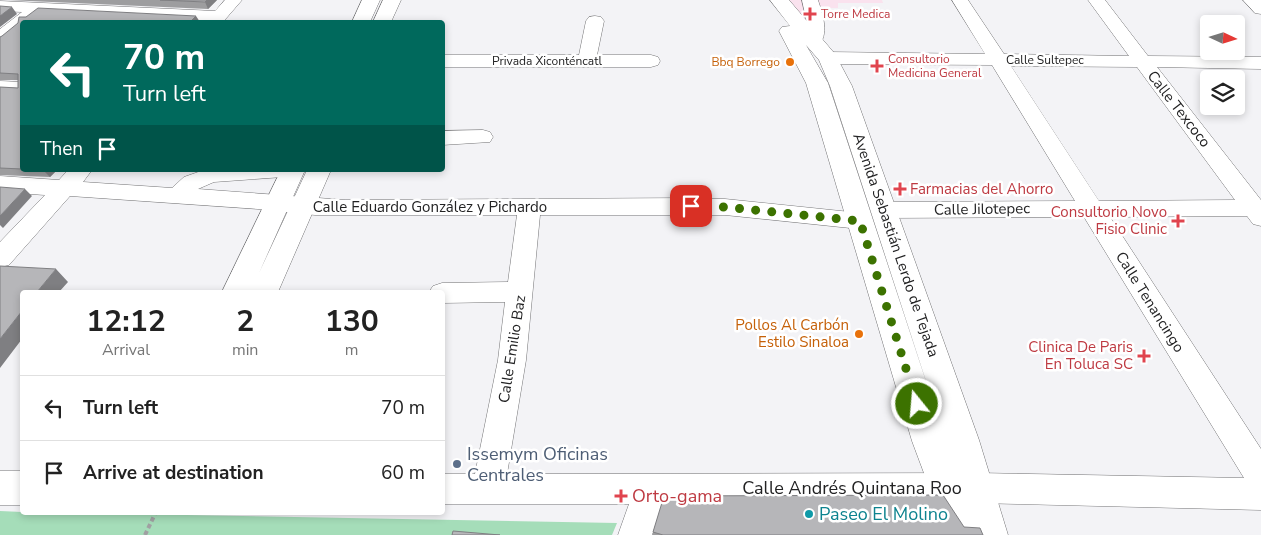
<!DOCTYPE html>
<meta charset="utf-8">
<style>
:root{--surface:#fff;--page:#f2f2f2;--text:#222;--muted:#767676;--line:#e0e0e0}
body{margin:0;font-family:"Nunito Sans",sans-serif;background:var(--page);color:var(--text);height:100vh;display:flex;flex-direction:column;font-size:19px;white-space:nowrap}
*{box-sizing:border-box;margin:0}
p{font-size:16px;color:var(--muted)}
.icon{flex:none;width:28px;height:28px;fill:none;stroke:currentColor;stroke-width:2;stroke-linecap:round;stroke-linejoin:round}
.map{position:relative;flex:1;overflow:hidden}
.side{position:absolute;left:20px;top:290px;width:425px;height:225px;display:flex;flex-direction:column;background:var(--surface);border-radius:5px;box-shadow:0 2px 8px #0003}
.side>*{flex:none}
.guide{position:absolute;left:20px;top:20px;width:425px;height:152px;border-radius:5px;box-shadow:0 2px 8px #0003;background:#00695c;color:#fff;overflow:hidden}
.needle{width:32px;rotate:94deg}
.buttons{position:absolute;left:1200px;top:15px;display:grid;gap:10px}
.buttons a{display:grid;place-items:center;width:45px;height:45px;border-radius:5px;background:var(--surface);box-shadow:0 2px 8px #0003;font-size:25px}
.pin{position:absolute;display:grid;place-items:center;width:42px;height:42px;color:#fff;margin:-21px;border-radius:10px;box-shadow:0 2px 8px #0006}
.me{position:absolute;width:55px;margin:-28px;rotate:343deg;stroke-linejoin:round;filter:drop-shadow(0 0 4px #0008)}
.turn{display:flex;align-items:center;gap:18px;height:105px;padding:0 20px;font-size:22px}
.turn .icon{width:65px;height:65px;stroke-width:2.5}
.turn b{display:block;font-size:35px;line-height:42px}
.then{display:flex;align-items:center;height:48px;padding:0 20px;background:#0003;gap:10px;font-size:19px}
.eta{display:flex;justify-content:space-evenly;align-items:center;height:85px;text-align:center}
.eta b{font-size:30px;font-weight:700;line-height:35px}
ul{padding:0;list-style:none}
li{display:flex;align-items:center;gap:15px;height:65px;padding:0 20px;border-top:1px solid var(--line)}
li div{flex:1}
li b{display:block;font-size:19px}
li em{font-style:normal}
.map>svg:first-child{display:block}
</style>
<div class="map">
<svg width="1261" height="535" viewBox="0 0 1261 535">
<rect width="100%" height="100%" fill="#f3f3f6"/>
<path fill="#fae2ee" d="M788,0h94l1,3h-45v5h-19l4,12 -18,1z"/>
<path fill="#a5ddb9" d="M0,511l22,1 595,11 -5,12h-612z"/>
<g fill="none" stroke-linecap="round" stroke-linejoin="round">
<defs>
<path id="minor" d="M225,0h17l-19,22 -181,-9 -12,9h-8v7l-16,13 -6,1v-14l22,-17 -22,-1v-10l215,10z
M802,0h16c4,13 11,31 2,44l-6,1 -6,-1 -3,-4 2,-17z
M952,0h16l36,54 125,2 -41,-56h17l43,56 113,1v12l-104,-2 104,133v26l-8,-2 -6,-8 -137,1 151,232v61l-284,-7 -315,1 -10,31h-34l11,-31h-187v-30h33l23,-114 7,-58 -63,1v-11h-13l4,-6 9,-3 66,-1 9,-67h-202l-57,-6 -188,-13 -61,69 -9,2v-25l45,-47 -45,-3v-16l59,4 9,-10h24l-9,12 89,6 12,-11 20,-7h90l-3,5 -8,2 -69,5 -16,7 147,11 346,-2 34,1 135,14 8,2 4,6 -4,6 -8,2 -135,-14h-185l-14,145 -19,114 470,-1 267,5 -160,-261 -201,1 -8,-2 -4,-6 4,-6 8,-2 192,-1 -83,-136 -164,-1 -7,-2 -2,-4 2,-4 7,-2 157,2zM1011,66l126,1 98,133 -136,1z
M1243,0h18v14l-6,-1z
M595,16l6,1 3,4 -7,34h54l7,2 2,4 -2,4 -7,2h-209v-12h137l7,-34 3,-4z
M0,81l22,1v12l-22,-1z
M483,130l7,2 3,5 -3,5 -48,3v-14z"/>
<path id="major" d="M362,0h18l-10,22h-18z
M383,0h18l-10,22h-18z
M770,0h19l46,54 17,32 127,354 29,95h-51l-23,-35 -22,-59 -106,-358 -27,-52 3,-4 8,-1zM806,45l13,15 11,26 109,335 -111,-338z
M281,170h24l-46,103 48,-103h24l-53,122h-56z
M0,471h22v34h-22z"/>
</defs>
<use href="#minor" stroke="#737375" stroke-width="1"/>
<use href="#major" stroke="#737375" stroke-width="1"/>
<path stroke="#a0a0a2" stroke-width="4" stroke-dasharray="4.5 3" stroke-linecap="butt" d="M145,535l11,-23"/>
<use href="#minor" fill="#fff" fill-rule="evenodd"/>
<use href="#major" fill="#fff" fill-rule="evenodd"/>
</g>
<path fill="#9d9d9f" d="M7,0h210l-9,9z
M22,22v148h35l-7,7 -50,-2v-88l18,1v-8h-18v-43l2,-1z
M964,527l19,8h-330v-3z"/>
<path fill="#7f7f82" d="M207,0h10l-9,9 -3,-7z
M12,7l5,7 -17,13v-11z
M196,16l4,6h-10z
M43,170h14l-7,7z
M25,189l7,7 -29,32 -3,-3v-9z
M56,269l12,13 -9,10h-22z
M22,311v28l-22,29v-29z"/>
<path fill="#b6b6b9" stroke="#7f7f82" d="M160,0h47l-2,2z
M0,6l12,1 -12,9z
M38,8l158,8 -6,6h-168v147l-22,-1v-81l18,1v-14l-18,-1v-36l2,-1 16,-13 1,-6h7z
M0,187l25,2 -25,27z
M0,266l56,3 -19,23h-15v19l-22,28z
M943,495l21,32 16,1 3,7h-320l-10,-3 11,-36z
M453,531l47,4h-48z"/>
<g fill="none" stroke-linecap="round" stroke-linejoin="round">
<path stroke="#3c7200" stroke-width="9" stroke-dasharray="0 16.2" d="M691,206l34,1 135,14 57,183"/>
</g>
<g fill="#e0444e" stroke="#fff" stroke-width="2">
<path d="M807.5 6.5h5v5h5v5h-5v5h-5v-5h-5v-5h5z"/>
<path d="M874.5 58.5h5v5h5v5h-5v5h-5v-5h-5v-5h5z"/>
<path d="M897.5 181.5h5v5h5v5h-5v5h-5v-5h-5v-5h5z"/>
<path d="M1175.5 213.5h5v5h5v5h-5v5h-5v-5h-5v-5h5z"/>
<path d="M1141.5 348.5h5v5h5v5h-5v5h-5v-5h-5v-5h5z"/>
<path d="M618.5 488.5h5v5h5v5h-5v5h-5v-5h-5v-5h5z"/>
</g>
<g fill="#e8710a" stroke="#fff" stroke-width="2">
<circle cx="790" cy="62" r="5"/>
<circle cx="859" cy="334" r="5"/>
</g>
<circle fill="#5c6f8a" stroke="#fff" stroke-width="2" cx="457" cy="464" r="5"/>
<circle fill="#0f9aa8" stroke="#fff" stroke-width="2" cx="809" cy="514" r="5"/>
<g text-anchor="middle" stroke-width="5" stroke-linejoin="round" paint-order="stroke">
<g font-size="12" fill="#be3a42" stroke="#fff" text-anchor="start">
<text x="821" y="18">Torre Medica</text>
<text x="888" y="63">Consultorio<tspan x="888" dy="14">Medicina General</tspan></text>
</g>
<g font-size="12" fill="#222223" stroke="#fff">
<text x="1045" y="64">Calle Sultepec</text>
<text x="547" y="65">Privada Xiconténcatl</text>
</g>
<g font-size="12" fill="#c56008" stroke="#fff" text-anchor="end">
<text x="780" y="66">Bbq Borrego</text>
</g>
<g font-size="15" fill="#222223" stroke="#fff">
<text transform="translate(1179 109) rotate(52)" y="5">Calle Texcoco</text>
<text x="430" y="212">Calle Eduardo González y Pichardo</text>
<text transform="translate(982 209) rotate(-1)" y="5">Calle Jilotepec</text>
<text transform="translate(896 245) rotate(71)" y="5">Avenida Sebastián Lerdo de Tejada</text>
<text transform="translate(1150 302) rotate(58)" y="5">Calle Tenancingo</text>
<text transform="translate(512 349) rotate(-81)" y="5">Calle Emilio Baz</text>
</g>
<g font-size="15" fill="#be3a42" stroke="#fff" text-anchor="end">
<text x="910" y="194" text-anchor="start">Farmacias del Ahorro</text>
<text x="1167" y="217">Consultorio Novo<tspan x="1167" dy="17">Fisio Clinic</tspan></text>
<text x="1133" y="352">Clinica De Paris<tspan x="1133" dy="17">En Toluca SC</tspan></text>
</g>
<g font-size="15" fill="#c56008" stroke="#fff" text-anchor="end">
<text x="849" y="330">Pollos Al Carbón<tspan x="849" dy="17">Estilo Sinaloa</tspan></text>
</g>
<g font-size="18" fill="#4e5e75" stroke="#fff" text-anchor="start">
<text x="467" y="460">Issemym Oficinas<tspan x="467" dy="21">Centrales</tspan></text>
</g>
<g font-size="18" fill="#222223" stroke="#fff">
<text x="852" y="494">Calle Andrés Quintana Roo</text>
</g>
<g font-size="18" fill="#be3a42" stroke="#fff" text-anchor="start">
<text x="632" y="502">Orto-gama</text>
</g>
<g font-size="18" fill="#0d838f" stroke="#fff" text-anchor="start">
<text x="819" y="520">Paseo El Molino</text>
</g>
</g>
</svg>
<div class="buttons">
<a><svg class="needle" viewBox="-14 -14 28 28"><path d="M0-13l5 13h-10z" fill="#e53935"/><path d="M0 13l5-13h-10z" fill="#767676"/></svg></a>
<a><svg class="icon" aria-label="layers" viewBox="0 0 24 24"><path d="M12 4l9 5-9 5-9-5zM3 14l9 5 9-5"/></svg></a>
</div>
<div class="pin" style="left:691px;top:206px;background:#d93025"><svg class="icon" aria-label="arrive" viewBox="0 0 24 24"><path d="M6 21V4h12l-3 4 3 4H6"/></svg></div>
<svg class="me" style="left:917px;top:404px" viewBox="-20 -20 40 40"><circle r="17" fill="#3c7200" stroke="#fff" stroke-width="3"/><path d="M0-11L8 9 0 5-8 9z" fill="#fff"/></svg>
<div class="guide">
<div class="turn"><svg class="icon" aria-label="left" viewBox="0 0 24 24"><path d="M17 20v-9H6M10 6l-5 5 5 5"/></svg><div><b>70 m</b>Turn left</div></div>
<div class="then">Then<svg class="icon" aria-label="arrive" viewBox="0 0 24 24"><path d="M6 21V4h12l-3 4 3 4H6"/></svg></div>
</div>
<section class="side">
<div class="eta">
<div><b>12:12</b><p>Arrival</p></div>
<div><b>2</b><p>min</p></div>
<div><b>130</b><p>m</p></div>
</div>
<ul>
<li><svg class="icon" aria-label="left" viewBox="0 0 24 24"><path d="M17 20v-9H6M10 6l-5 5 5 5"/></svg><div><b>Turn left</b></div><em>70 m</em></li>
<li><svg class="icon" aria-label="arrive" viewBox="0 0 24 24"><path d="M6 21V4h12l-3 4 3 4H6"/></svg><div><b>Arrive at destination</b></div><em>60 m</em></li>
</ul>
</section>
</div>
